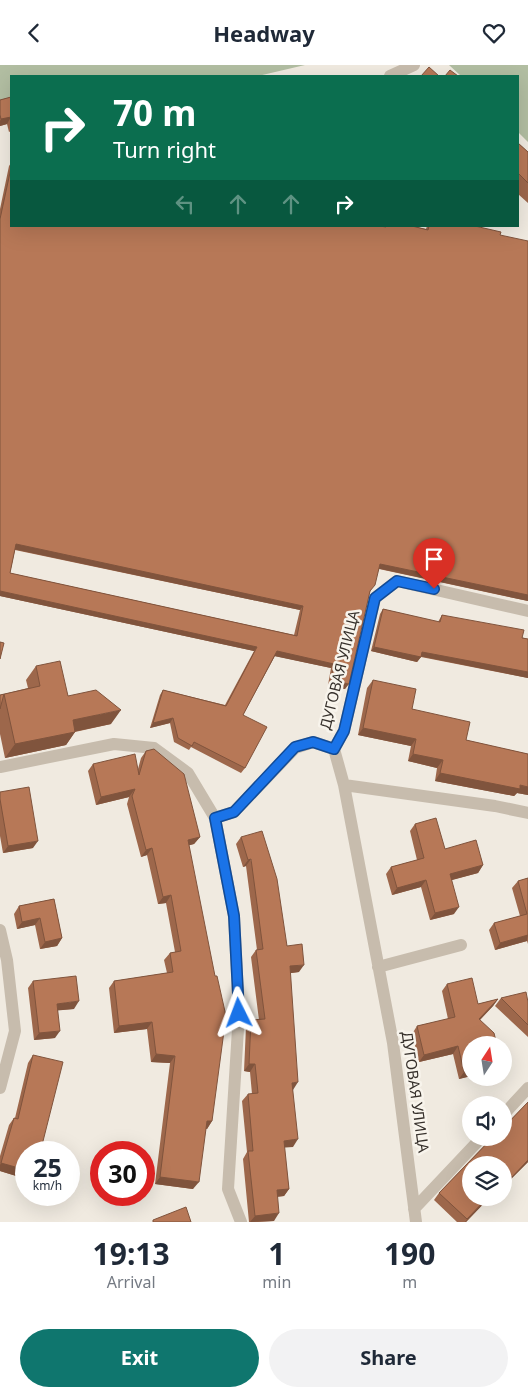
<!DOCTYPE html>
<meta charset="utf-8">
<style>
:root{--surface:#fff;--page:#f2f2f3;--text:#1f2937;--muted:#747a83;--accent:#0f766e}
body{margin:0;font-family:"Noto Sans",sans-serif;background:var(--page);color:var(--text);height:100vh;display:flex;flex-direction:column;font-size:19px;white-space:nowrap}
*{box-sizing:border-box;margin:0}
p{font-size:16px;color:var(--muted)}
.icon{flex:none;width:28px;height:28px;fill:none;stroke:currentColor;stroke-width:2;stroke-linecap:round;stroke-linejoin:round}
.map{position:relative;height:1157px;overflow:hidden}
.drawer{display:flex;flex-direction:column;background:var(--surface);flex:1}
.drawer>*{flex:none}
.banner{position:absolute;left:10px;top:10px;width:509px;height:152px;border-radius:0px;box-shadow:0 5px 20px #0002;background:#0b6e4f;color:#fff;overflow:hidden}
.needle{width:32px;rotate:12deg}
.buttons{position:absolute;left:462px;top:971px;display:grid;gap:10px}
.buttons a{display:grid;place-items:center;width:50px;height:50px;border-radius:50%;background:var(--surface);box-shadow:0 5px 20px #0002;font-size:25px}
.speed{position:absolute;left:15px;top:1076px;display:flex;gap:10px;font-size:25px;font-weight:700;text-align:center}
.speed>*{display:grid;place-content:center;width:65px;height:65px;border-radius:50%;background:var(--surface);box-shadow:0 5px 20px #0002;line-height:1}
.speed small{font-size:12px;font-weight:400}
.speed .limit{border:8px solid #d22;background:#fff;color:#111}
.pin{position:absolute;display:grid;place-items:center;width:42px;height:42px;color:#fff;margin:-51px -21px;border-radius:50% 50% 50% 0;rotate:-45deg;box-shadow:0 0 5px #0007}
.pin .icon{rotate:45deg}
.me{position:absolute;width:55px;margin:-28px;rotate:357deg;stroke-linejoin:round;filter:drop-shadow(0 0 4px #0008)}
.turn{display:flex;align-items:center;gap:18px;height:105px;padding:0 20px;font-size:22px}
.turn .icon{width:65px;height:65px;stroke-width:2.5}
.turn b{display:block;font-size:35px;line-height:42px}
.lanes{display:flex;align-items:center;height:48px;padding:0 20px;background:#0003;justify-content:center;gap:25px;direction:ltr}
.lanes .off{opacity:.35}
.eta{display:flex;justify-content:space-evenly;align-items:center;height:85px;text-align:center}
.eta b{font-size:30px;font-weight:700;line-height:35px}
.button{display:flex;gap:10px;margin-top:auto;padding:10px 20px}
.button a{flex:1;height:58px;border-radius:30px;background:var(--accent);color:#fff;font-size:20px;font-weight:700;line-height:58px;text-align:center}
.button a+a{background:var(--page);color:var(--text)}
header{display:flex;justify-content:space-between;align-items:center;height:65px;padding:0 20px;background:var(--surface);font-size:22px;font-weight:700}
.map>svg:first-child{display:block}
</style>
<header><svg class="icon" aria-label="back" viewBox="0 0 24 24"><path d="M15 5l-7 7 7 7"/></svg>Headway<svg class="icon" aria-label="heart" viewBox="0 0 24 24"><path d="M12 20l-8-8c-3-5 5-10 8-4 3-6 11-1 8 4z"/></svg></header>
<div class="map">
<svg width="528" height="1157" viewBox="0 0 528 1157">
<rect width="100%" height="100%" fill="#f0eae0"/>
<path fill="#b2bea2" d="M0,0h305l-47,11h-247v24l-11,1z
M449,0h79v77l-10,-10v-56h-57z"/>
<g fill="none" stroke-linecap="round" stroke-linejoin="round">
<path stroke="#c7bcad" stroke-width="12" d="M390,11l24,-11
M0,702l114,-23 40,4 34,25 27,45 19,98 5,97 -11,176 13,33
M344,720l151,21 33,7
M215,753l19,-6 61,-64 18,-6 21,7
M0,865l7,30 8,71 -15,57
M378,902l83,-22
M504,1049l24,-26
M414,1144l68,-72
M416,1157l-23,-179 -49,-258 -10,-36 10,-18 31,-133 22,-17 131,30"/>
</g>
<path fill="#9d674b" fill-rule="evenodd" d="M11,32v34l-2,1 -2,-8 -7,2v-26z
M518,78l10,9v51l-10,-9z
M11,98v63l372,1 1,-1h28l14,3 1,-3h48l25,9 28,366 -149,-32 -9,23 -25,97 -17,-4 3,-17 -56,-12 -32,59 2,53 -4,5 -50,-26 -2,3 -15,-8 -4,-19 -20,5 10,-33 3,-5 62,15 29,-54 -254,-55v-387l9,-43zM15,485l285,60 -6,25 -284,-62z
M383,544l55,13 4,-7 86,24v39l-107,-21 -4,5 -46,-11 9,-37z
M36,601l32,30 43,28 -36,8 -9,13 -61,13 -5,-24v-39l28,-7 -2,-8z
M373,615l39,29 54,31 62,14v41l-11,-2 -3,3 -79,-15 2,-13 -29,-7 3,-15 -53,-11 9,-47z
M146,686l54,86 -6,7 -5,1 23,276 -5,8 -1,-1 -13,61 -38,-5 15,-121 -19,-1 -4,-33 -33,4 -5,-45 5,-7 53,-8 -3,-13 6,-7 5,-1 -9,-49 -8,1 -11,-49 -6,2 -14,-53 2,-7 -33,8 -8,-34 5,-7 45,5 3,-11z
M0,727l33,56 -30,5 -3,-17z
M415,759l30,25 38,16 -5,8 -27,7 3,34 -24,6 -9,-33 -29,8 -6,-21 5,-7 26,-7 -7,-29z
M241,772l46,109 12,26 -9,1 3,117v57h-9l5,42 -5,7 -7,1 -3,24 -16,1h-9l-6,-63 4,-7 -5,-51 6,-7h4l-2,-22 -6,-1 2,-44 5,-7h8l-8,-63 5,-7h1l-11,-84 -3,1 -7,-23z
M528,813v66l-1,-3 -32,9 -6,-20 5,-7 26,-7 -8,-28 6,-7z
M54,834l8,39 -5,8 -17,3 -5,-24 -18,4 -3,-15 5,-8z
M33,916l41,28 -16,1 -3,28 -21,2 -6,-52z
M447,919l31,20 20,-5 -5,7 -13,14 -9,56 -12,3 -6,-25 -34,8 -7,-28 5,-8 31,-7 -6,-28z
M501,933l27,4v35l-33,-31z
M33,990l-7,98v26l-26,-8v-15l9,-31 5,-7h1l13,-55z
M528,1037v60l-22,22 -2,-2v1v-18h-33v32h19l-24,25h-9l-23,-22 5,-7 54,-56h11v-10z"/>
<path fill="#80543d" d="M11,52l-4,7 -7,2v-5l1,-2z
M16,479l287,62 -3,4 -287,-61z
M380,499l148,31v6l-152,-33z
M0,526l257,56 -3,4 -254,-55z
M374,582l47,10 -4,5 -46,-11z
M277,586l57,13 -3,4 -57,-12z
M422,587l106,20v6l-109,-22z
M331,615l18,4 -4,5 -17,-4z
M121,645l-10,14 -48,10 10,-14z
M173,653l-3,5 -20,5 3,-5z
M363,663l53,11 -5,7 -53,-11z
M75,667l-9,13 -61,13 10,-14z
M413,689l30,6 -6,8 -29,-7z
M440,708l88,14v8l-11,-2 -3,3 -79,-15z
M135,724l-6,8 -33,8 5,-8z
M200,772l-6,7 -11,3 5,-7z
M38,776l-5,7 -30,5 5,-7z
M152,783l-5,7 -6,2 5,-7z
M251,794l-5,7 -3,1 5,-7z
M483,800l-5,8 -33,9 5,-8z
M426,815l-5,7 -29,8 5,-7z
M171,830l-5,8 -8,1 5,-7z
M459,842l-5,7 -24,6 5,-7z
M40,853l-5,7 -18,4 5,-7z
M528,870l-1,6 -32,9 5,-7z
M62,873l-5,8 -17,3 5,-7z
M304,900l-5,7 -15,2 6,-8z
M498,934l-5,7 -19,20 5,-7z
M79,936l-5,8 -22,2 5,-7z
M152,957l-5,7 -33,4 5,-7z
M60,966l-5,7 -21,2 5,-7z
M458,981l-5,8 -34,8 5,-7z
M156,989l19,2 -5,7 -19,-1z
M249,999h6l-5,8 -6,-1z
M471,1005v6l-12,3 5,-7z
M298,1017l-5,8h-6l5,-7z
M207,1056h5l-5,8 -5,-1z
M298,1074l-5,8 -15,1 6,-7z
M528,1095v2l-22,22 6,-7z
M1,1098l25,7v9l-26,-8v-6z
M160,1112l39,5 -6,7 -38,-5z
M289,1124l-5,7 -13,1 6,-7z
M488,1132h2l-24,25h-1z
M279,1148l-5,8 -24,1 5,-6z"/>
<path fill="#b77857" stroke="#80543d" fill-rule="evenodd" d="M429,2l10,9h-18z
M450,5l8,6h-13z
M11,32v20l-10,2 -1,-4v-15z
M518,78l10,9v31l-10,-10z
M11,103v58h369l6,1v-1h26l16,4 1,-4h46l26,6 -1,3 28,6v354l-148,-31 -5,21 -5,6 -21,93 -18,-4 3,-16 -57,-13 -34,64 24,12 -22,41 -51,-26 -2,4 -14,-8 -5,-20 -20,5 10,-33 63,16 31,-59 -257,-56v-372zM16,479l287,62 -6,30 -287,-63z
M383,544l57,13 2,-7 82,15 -2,8 6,1v33l-106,-20 -1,5 -47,-10z
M0,577l4,1 -4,16z
M60,596l8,35 28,-6 25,20 -48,10 2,12 -60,12 -11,-50 -4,15v-14l40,-9 -4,-20z
M373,615l43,9 -4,20 58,13 -4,18 62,14v33l-8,-2v4l-80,-16 3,-13 -30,-6 3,-15 -53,-11z
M154,684l30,25 16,63 -12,3 27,136h2l9,40 -14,105h-5l-8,61 -39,-5 15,-121 -19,-2 -4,-32 -33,4 -5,-45 59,-9 -3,-19 11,-2 -10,-56 -8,2 -11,-49 -6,2 -14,-54 3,-7 -34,8 -8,-33 42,-10 4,21 7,-24z
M29,722l9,54 -30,5 -8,-47v-7z
M436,753l9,31 31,-9 7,25 -33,9 9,33 -24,6 -9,-33 -29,8 -6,-21 33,-9 -9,-34z
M262,766l15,48 10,67 15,-2 2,21 -14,1 8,116 -6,1 6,56 -14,2 5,48 -12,1 2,23 -24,3 -7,-65h5l-5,-57 10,-1 -3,-29h-6l2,-44 14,-1 -9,-69 7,-1 -12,-90 -3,1 -7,-23z
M528,813v57l-28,8 -6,-20 33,-9 -9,-33z
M54,834l8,39 -17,4 -5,-24 -18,4 -3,-16z
M76,911l3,25 -22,3 3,27 -21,2 -6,-52z
M472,913l6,26 20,-5 -19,20 15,14 3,12h-26v25l-7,2 -6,-26 -34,9 -7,-29 38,-9 -8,-33z
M526,927l2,10v23l-27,-27z
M33,990l30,7 -23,91h-14v17l-25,-7 13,-45 4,1z
M528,1037v58l-16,17 -3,-2 -5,6v-16h-33v32h17l-21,22 -28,-26 54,-56h11v-10z
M186,1142l5,15h-38v-2z"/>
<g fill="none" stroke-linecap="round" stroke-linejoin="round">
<defs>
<path id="route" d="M239,948l-5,-97 -19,-98 19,-6 61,-65 18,-5 21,7 10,-18 31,-133 22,-17 37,8"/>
</defs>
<use href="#route" stroke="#114b97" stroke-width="12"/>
<use href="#route" stroke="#1a73e8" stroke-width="9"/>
</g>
<g text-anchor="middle" stroke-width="5" stroke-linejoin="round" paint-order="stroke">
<g font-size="15" fill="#36302b" stroke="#f8f4ec">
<text transform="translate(340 605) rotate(-76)" y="5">ДУГОВАЯ УЛИЦА</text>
<text transform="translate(415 1027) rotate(82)" y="5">ДУГОВАЯ УЛИЦА</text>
</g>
</g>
</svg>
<div class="buttons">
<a><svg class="needle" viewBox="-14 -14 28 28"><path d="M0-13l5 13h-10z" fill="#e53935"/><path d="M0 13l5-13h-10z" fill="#747a83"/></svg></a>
<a><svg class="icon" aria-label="sound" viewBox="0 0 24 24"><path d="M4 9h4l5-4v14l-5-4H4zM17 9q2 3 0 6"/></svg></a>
<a><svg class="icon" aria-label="layers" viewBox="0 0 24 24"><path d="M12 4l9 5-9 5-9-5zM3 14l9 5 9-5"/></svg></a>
</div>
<div class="speed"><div>25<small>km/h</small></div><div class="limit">30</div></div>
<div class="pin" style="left:434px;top:524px;background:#d93025"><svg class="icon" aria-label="arrive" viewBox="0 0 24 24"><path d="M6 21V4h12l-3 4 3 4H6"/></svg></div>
<svg class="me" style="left:239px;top:948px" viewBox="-20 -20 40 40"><path d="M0-17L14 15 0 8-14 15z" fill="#1a73e8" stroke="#fff" stroke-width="4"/></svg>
<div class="banner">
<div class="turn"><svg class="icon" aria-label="right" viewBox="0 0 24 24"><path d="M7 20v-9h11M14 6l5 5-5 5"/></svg><div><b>70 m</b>Turn right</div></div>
<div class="lanes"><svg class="icon off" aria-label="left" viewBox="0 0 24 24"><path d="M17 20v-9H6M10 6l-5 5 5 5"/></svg><svg class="icon off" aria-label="ahead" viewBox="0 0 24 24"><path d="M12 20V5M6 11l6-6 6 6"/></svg><svg class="icon off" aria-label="ahead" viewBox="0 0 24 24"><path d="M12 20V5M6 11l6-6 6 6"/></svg><svg class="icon" aria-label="right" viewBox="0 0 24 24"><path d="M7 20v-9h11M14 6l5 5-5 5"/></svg></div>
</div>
</div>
<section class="drawer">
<div class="eta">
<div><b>19:13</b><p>Arrival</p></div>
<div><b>1</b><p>min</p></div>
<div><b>190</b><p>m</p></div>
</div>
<div class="button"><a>Exit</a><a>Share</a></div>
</section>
